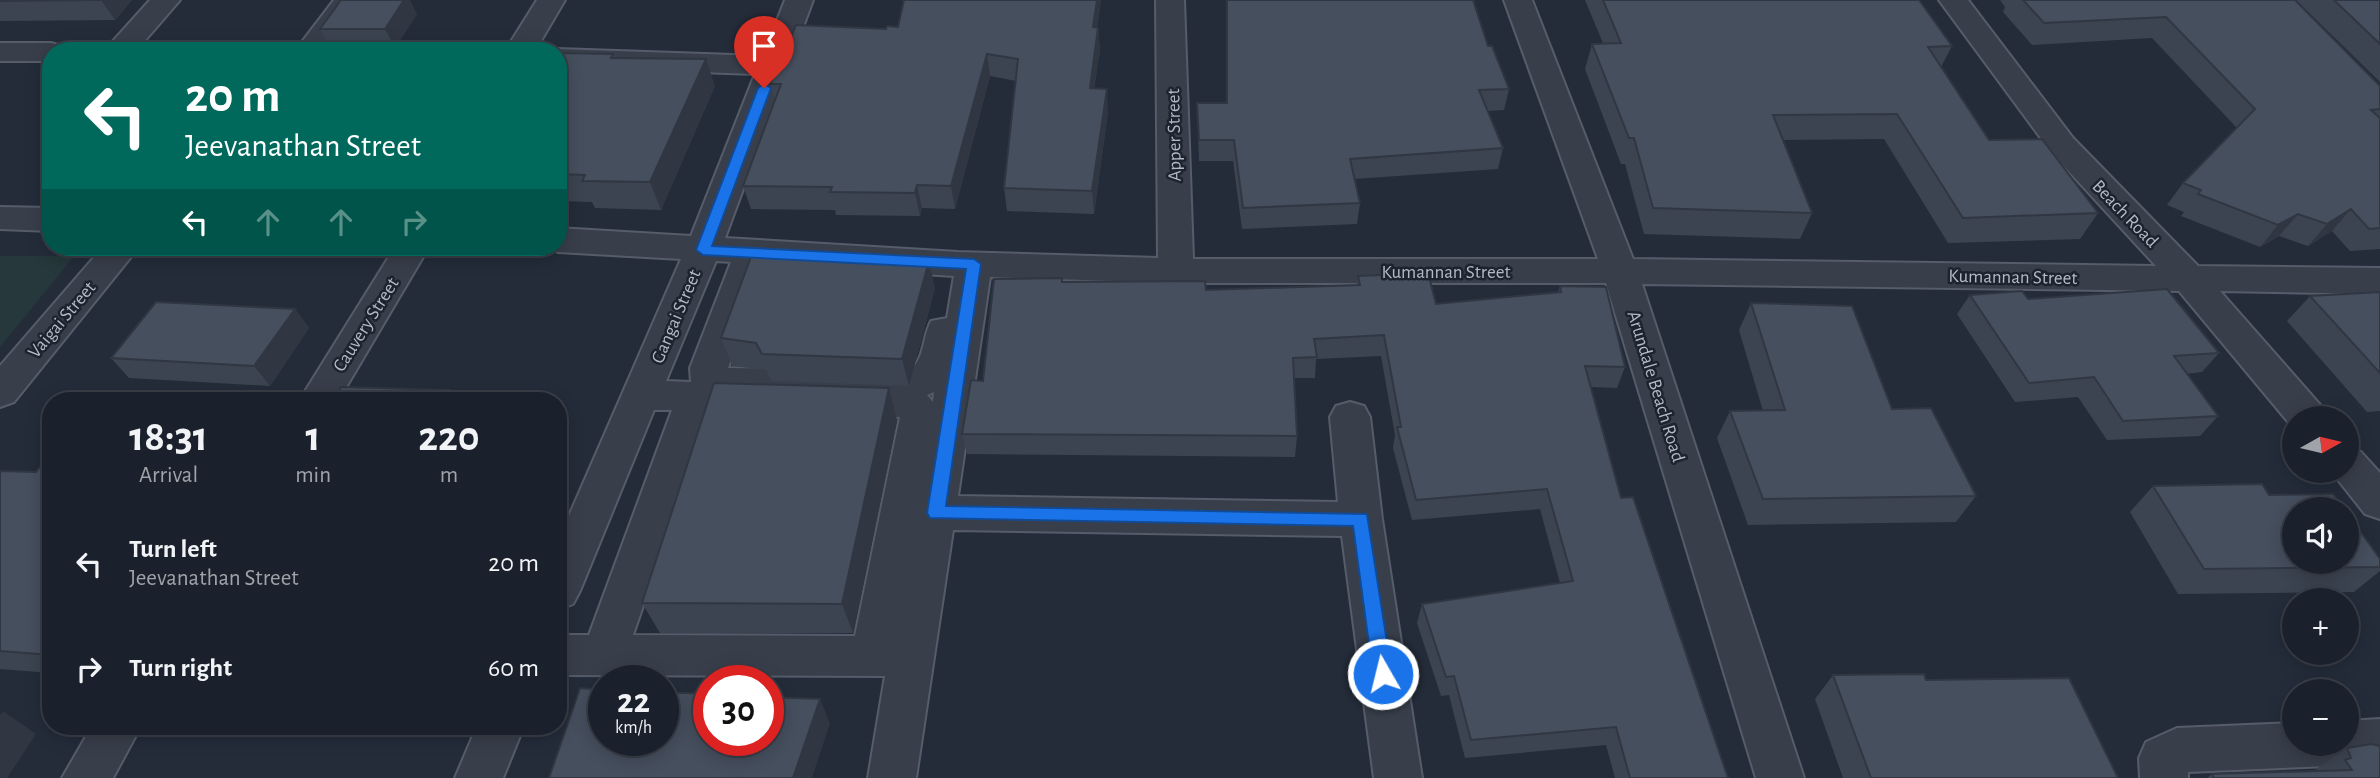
<!DOCTYPE html>
<meta charset="utf-8">
<style>
:root{--surface:#1b212c;--page:#282e38;--text:#f1f3f6;--muted:#a0a3a9;--line:#393e48}
body{margin:0;font-family:"Alegreya Sans",sans-serif;background:var(--page);color:var(--text);height:100vh;display:flex;flex-direction:column;font-size:26px;white-space:nowrap}
*{box-sizing:border-box;margin:0}
p{font-size:23px;color:var(--muted)}
.icon{flex:none;width:38px;height:38px;fill:none;stroke:currentColor;stroke-width:2;stroke-linecap:round;stroke-linejoin:round}
.map{position:relative;flex:1;overflow:hidden}
.panel{position:absolute;left:42px;top:392px;width:525px;height:343px;display:flex;flex-direction:column;background:var(--surface);border-radius:28px;box-shadow:0 4px 18px #0003,0 0 0 2px var(--line)}
.panel>*{flex:none}
.hud{position:absolute;left:42px;top:42px;width:525px;height:214px;border-radius:28px;box-shadow:0 4px 18px #0003,0 0 0 2px var(--line);background:#00695c;color:#fff;overflow:hidden}
.needle{width:46px;rotate:82deg}
.controls{position:absolute;left:2282px;top:406px;display:grid;gap:14px}
.controls a{display:grid;place-items:center;width:77px;height:77px;border-radius:50%;background:var(--surface);box-shadow:0 4px 18px #0003,0 0 0 2px var(--line);font-size:35px}
.speed{position:absolute;left:588px;top:665px;display:flex;gap:14px;font-size:35px;font-weight:700;text-align:center}
.speed>*{display:grid;place-content:center;width:91px;height:91px;border-radius:50%;background:var(--surface);box-shadow:0 4px 18px #0003,0 0 0 2px var(--line);line-height:1}
.speed small{font-size:18px;font-weight:400}
.speed .limit{border:10px solid #d22;background:#fff;color:#111}
.pin{position:absolute;display:grid;place-items:center;width:60px;height:60px;color:#fff;margin:-72px -30px;border-radius:50% 50% 50% 0;rotate:-45deg;box-shadow:0 0 7px #0007}
.pin .icon{rotate:45deg}
.me{position:absolute;width:77px;margin:-38px;rotate:352deg;stroke-linejoin:round;filter:drop-shadow(0 0 5px #0008)}
.turn{display:flex;align-items:center;gap:24px;height:147px;padding:0 28px;font-size:32px}
.turn .icon{width:91px;height:91px;stroke-width:2.5}
.turn b{display:block;font-size:49px;line-height:60px}
.lanes{display:flex;align-items:center;height:66px;padding:0 28px;background:#0003;justify-content:center;gap:35px;direction:ltr}
.lanes .off{opacity:.35}
.eta{display:flex;justify-content:space-evenly;align-items:center;height:119px;text-align:center}
.eta b{font-size:42px;font-weight:700;line-height:49px}
ul{padding:0;list-style:none}
li{display:flex;align-items:center;gap:21px;height:105px;padding:0 28px}
li div{flex:1}
li b{display:block;font-size:26px}
li em{font-style:normal}
.map>svg:first-child{display:block}
</style>
<div class="map">
<svg width="2380" height="778" viewBox="0 0 2380 778">
<rect width="100%" height="100%" fill="#242c3a"/>
<path fill="#26383b" d="M0,256h74l-74,91z"/>
<g fill="none" stroke-linecap="round" stroke-linejoin="round">
<defs>
<path id="minor" d="M150,0h30l-44,51h-32z
M334,0h29l-37,51h-31z
M537,0h28l-30,51h-30z
M785,0h28l-88,238 233,14 200,6 -2,-258h28l9,259h405l-94,-259h28l101,259 523,7 -105,-114 -112,-152h29l105,138 125,128 182,2v26l-160,-3 102,116 6,11h-34v11l-115,-138 -537,-7 162,494h-48l-150,-495h-430l-186,-6 -32,219 380,6 -8,-85 6,-11 14,-4 14,4 6,11 12,102 40,259h-48l-32,-242 -389,-6 -37,248h-48l17,-102 -327,-1v-40h31l83,-225h-18l-74,181 -7,13 -15,6v-69l123,-282 -123,-7 -13,-5h13v-19l133,8 64,-162 -197,-7v-16h-7l7,-2 205,7zM716,261l15,1 -41,106 1,14 -25,-1zM765,264l189,12 -7,42 -16,3c-9,17 -6,38 -21,49l-182,-2zM934,392l-1,10 -6,-7zM781,397l40,1 4,12 14,5 61,2 -45,219 -222,-1 77,-224 52,2 14,-5z
M0,43h51l11,3 3,5h-14v10h-51z
M0,207l51,1v23l-51,-2z
M103,247h36l-125,155 -14,5v-41z
M395,247h34l-91,154h-39z
M2347,447l14,5 19,21v46l-15,-5 -34,-43h16z
M2380,719v44l-33,2 -7,-3 -10,4 -142,6v6h-48l-1,-20 7,-16 31,-14 117,-5v21h53v-23z
M92,726h49l-28,52h-51z
M477,726h47l-21,52h-48z"/>
</defs>
<use href="#minor" stroke="#565c69" stroke-width="4"/>
<use href="#minor" fill="#383f4b" fill-rule="evenodd"/>
</g>
<path fill="#3c4451" d="M0,0h132l-17,20 -115,1z
M904,0h197l-4,28h1l2,22 -6,38 14,24 -14,102 -87,-3 -3,-23 12,-107 -26,-5 -35,133 -33,-1 -2,8 -84,-1 -1,-5 -84,-1 -8,-23 32,-86 -5,-16 116,-55 12,-2z
M1227,0l261,46 21,43 -5,21 -17,1 16,37 -5,21 -144,10 6,24 -3,21 -115,5 -9,-68h-34l-2,-58h30z
M1585,0h334l33,46 -11,21 48,73 109,73 -18,26 -132,4 -64,-104 -101,1 29,73 -12,26 -156,-5 -19,-70h-4l-36,-95 7,-25 11,-1z
M2000,0h295l85,86v163l-30,2 -18,-20 -24,15 -29,-10 -19,11 -79,-31 3,-4 -17,-7 16,-22 54,-55 -85,-90 -120,7 -29,-33 2,-5z
M2296,0h84v82z
M417,14l-22,34 -64,1 -11,-20z
M558,53l56,5 101,28 -54,124 -66,-2 -3,-6 -34,-1z
M1358,276l78,28 122,-12 2,-6 65,81 -8,21 -26,-1 30,111 107,280h-113l-9,-33 -141,13 -16,-63 -8,1 -24,-73 5,-19 138,-21 -20,-74 -128,11 -19,-72 2,-13 -14,-79 -65,3 -1,19h-21l3,58 -2,21 -328,-3 -5,-20 21,-53 80,-99 143,8 150,-5z
M935,288l-26,98 -137,-5 -6,-11 -34,-4 -11,-28z
M2380,292v119l-13,1 -80,-91 23,-25z
M1970,295l58,4 191,54 -17,19 -16,2 32,42 -18,20 -93,4 -29,-43 -63,5 -58,-88z
M1751,303l225,193 -20,26 -208,3 -31,-87 13,-27h33l-24,-81z
M295,309l14,19 -39,58 -141,-8 -18,-20z
M897,420l-44,213h-193l-18,-30z
M51,460v213l-51,-4v-198l36,1z
M2153,486l116,9 111,64v12l-26,21 -176,2 -48,-82z
M1833,675l93,5 192,98h-275l-28,-79z
M2347,748l33,30h-173l5,-4 105,-3 -1,-2z"/>
<path fill="#313742" d="M101,0h31l-17,20z
M404,0h6l7,14 -22,34 -10,-19z
M1097,0h4l-7,50 -1,-23z
M1098,28l2,22 -9,61 -1,-23z
M987,54l3,22 -35,133 -4,-23z
M706,59l9,27 -54,124 -11,-28z
M1107,89l1,23 -14,102 -2,-23z
M917,185l5,23 -2,8 -5,-23z
M2351,209l-19,22 -24,15 19,-22z
M2298,214l-19,22 -19,11 18,-22z
M929,261l6,27 -26,98 -7,-27z
M295,309l14,19 -39,58 -16,-20z
M889,388l8,32 -44,213 -11,-29z
M449,390l7,11h-13z
M820,699l10,24 -18,55h-19z
M3,711l33,23 -29,44h-7v-63z"/>
<path fill="#464f5e" stroke="#313742" stroke-width="2" d="M0,0h101l-101,1z
M341,0h63l-19,29h-65z
M904,0h193l-4,27 5,1 -8,60 17,1 -15,102 -88,-3 14,-129 -31,-5 -36,132 -34,-1 -2,8 -85,-1 2,-5 -89,-1 38,-102h-11l26,-59 90,4 1,-3 11,1z
M1227,0h246l15,46h4l17,43 -30,1 24,58 -153,11 10,44 -117,5 -9,-68h-35l-2,-37h30z
M1603,0h316l33,46 -24,1 61,93 53,-1 56,74 -135,5 -66,-104 -124,1 39,98 -159,-5 -19,-70h-5l-37,-94 29,-1z
M2023,0h272l85,86v23l-9,1 9,8v110l-11,1 -18,-20 -24,15 -29,-10 -20,11 -80,-31 3,-4 -18,-7 72,-74 -89,-92 -122,6z
M2334,0h46v44z
M558,53l55,1 -2,4 95,1 -56,123 -68,-1 3,-6 -27,-1z
M752,254l177,7 -27,98 -140,-5 -6,-11 -35,-5z
M1428,273l8,31 125,-12 -1,-6 46,1 19,80 -40,-1 36,132 12,-1 95,281h-98l-14,-51 -145,13 -17,-64 -8,1 -24,-73 151,-23 -26,-92 -131,11 -19,-73h4l-17,-92 -70,4 3,18 -24,1 4,78 -335,-2 9,-54 12,1 11,-102 68,-1v4l143,-1 1,9 154,-5 -2,-9z
M2167,289l52,64 -45,3 44,60 -95,5 -29,-44 -65,6 -59,-88 52,-4 6,8z
M2380,292v81l-70,-77z
M156,302l139,7 -41,57 -143,-8z
M1751,303l101,3 40,103 39,-1 45,88 -213,3 -33,-88 55,-1z
M714,383l175,5 -47,216 -200,-1z
M341,387l108,3 -6,11h-110z
M45,460h6v195l-51,-4v-180l36,1z
M2262,484l7,11 64,-1 11,15h-50v53h53v-49l33,46v8l-176,2 -51,-83z
M1924,674l2,6 143,-2 49,100h-247l-38,-103z
M580,688l24,2v50h59v-48l46,2v46h59v-43l52,2 -27,79h-244z
M2371,744l9,2v32h-166l-2,-4 140,-4 -7,-10 6,-2 -4,-10z"/>
<path fill="#1a73e8" stroke="#114b97" stroke-width="2" d="M764,84l7,4 -59,158 262,13 7,5 -35,242 421,8 25,160 -2,6 -7,3 -7,-3 -3,-6 -20,-148 -423,-8 -3,-5 39,-244 -263,-14 -7,-5 62,-162z"/>
<g text-anchor="middle" stroke-width="5" stroke-linejoin="round" paint-order="stroke">
<g font-size="19" fill="#b3b9c6" stroke="#1d242f">
<text transform="translate(1173 135) rotate(-91)" y="7">Apper Street</text>
<text transform="translate(2126 213) rotate(46)" y="7">Beach Road</text>
<text x="1446" y="278">Kumannan Street</text>
<text transform="translate(2013 276) rotate(1)" y="7">Kumannan Street</text>
<text transform="translate(675 316) rotate(-67)" y="7">Gangai Street</text>
<text transform="translate(61 319) rotate(-50)" y="7">Vaigai Street</text>
<text transform="translate(365 324) rotate(-58)" y="7">Cauvery Street</text>
<text transform="translate(1657 386) rotate(73)" y="7">Arundale Beach Road</text>
</g>
</g>
</svg>
<div class="controls">
<a><svg class="needle" viewBox="-14 -14 28 28"><path d="M0-13l5 13h-10z" fill="#e53935"/><path d="M0 13l5-13h-10z" fill="#a0a3a9"/></svg></a>
<a><svg class="icon" aria-label="sound" viewBox="0 0 24 24"><path d="M4 9h4l5-4v14l-5-4H4zM17 9q2 3 0 6"/></svg></a>
<a>+</a>
<a>−</a>
</div>
<div class="speed"><div>22<small>km/h</small></div><div class="limit">30</div></div>
<div class="pin" style="left:764px;top:88px;background:#d93025"><svg class="icon" aria-label="arrive" viewBox="0 0 24 24"><path d="M6 21V4h12l-3 4 3 4H6"/></svg></div>
<svg class="me" style="left:1383px;top:674px" viewBox="-20 -20 40 40"><circle r="17" fill="#1a73e8" stroke="#fff" stroke-width="3"/><path d="M0-11L8 9 0 5-8 9z" fill="#fff"/></svg>
<div class="hud">
<div class="turn"><svg class="icon" aria-label="left" viewBox="0 0 24 24"><path d="M17 20v-9H6M10 6l-5 5 5 5"/></svg><div><b>20 m</b>Jeevanathan Street</div></div>
<div class="lanes"><svg class="icon" aria-label="left" viewBox="0 0 24 24"><path d="M17 20v-9H6M10 6l-5 5 5 5"/></svg><svg class="icon off" aria-label="ahead" viewBox="0 0 24 24"><path d="M12 20V5M6 11l6-6 6 6"/></svg><svg class="icon off" aria-label="ahead" viewBox="0 0 24 24"><path d="M12 20V5M6 11l6-6 6 6"/></svg><svg class="icon off" aria-label="right" viewBox="0 0 24 24"><path d="M7 20v-9h11M14 6l5 5-5 5"/></svg></div>
</div>
<section class="panel">
<div class="eta">
<div><b>18:31</b><p>Arrival</p></div>
<div><b>1</b><p>min</p></div>
<div><b>220</b><p>m</p></div>
</div>
<ul>
<li><svg class="icon" aria-label="left" viewBox="0 0 24 24"><path d="M17 20v-9H6M10 6l-5 5 5 5"/></svg><div><b>Turn left</b><p>Jeevanathan Street</p></div><em>20 m</em></li>
<li><svg class="icon" aria-label="right" viewBox="0 0 24 24"><path d="M7 20v-9h11M14 6l5 5-5 5"/></svg><div><b>Turn right</b></div><em>60 m</em></li>
</ul>
</section>
</div>
